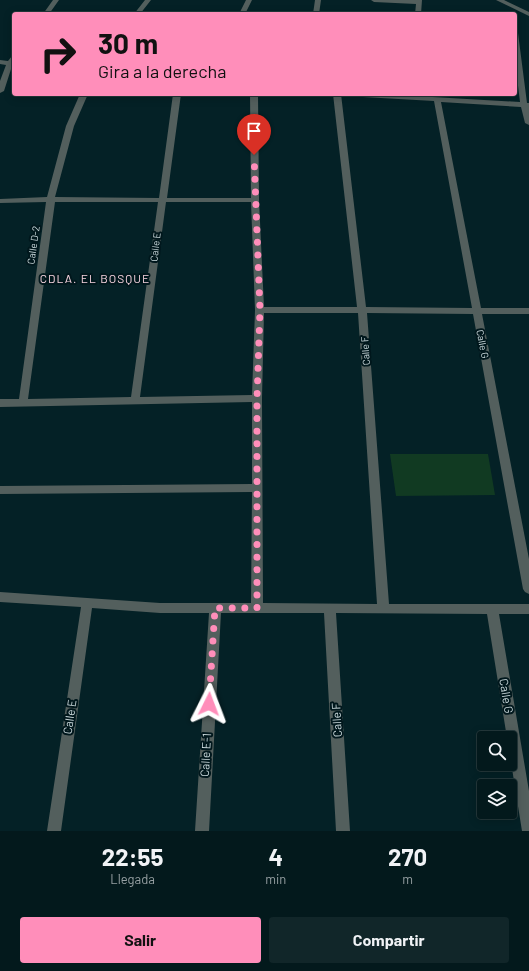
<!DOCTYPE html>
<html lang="es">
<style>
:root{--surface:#03191c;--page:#112629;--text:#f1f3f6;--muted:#97a0a3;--line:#24383b;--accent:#ff8eba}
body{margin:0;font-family:Barlow,sans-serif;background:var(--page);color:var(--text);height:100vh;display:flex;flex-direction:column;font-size:15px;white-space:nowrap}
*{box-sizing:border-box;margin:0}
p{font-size:13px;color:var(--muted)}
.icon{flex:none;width:22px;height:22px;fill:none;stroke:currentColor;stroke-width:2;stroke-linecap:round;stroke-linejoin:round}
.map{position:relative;height:831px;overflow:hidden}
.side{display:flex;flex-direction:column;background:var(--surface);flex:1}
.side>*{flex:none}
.top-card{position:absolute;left:12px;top:12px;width:505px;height:84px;border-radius:4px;box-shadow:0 2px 10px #0003,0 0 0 1px var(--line);background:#ff8eba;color:#111;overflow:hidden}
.tools{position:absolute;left:477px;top:731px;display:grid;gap:8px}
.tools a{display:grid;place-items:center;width:40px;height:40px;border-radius:4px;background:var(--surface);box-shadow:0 2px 10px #0003,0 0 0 1px var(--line);font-size:20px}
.pin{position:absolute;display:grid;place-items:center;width:34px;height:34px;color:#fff;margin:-41px -17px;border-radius:50% 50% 50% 0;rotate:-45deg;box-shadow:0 0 4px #0007}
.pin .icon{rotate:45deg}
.me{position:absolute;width:44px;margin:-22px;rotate:3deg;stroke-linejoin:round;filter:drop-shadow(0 0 3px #0008)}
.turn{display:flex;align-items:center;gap:14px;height:84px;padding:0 20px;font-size:18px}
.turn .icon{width:52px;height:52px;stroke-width:2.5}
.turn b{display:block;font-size:28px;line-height:34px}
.eta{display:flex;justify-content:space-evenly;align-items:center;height:68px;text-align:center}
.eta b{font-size:24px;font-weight:700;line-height:28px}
.button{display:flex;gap:8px;margin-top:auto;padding:8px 20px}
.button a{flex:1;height:46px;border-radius:4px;background:var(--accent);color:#111;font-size:16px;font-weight:700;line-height:46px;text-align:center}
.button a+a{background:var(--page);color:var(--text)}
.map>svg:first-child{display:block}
</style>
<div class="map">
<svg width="529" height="831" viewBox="0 0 529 831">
<rect width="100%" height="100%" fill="#042126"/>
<path fill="#113a22" d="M390,454h98l7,41 -99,1z"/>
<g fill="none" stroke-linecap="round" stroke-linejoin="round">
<path fill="#535f5d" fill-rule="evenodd" d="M53,0h6l-10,14h-6z
M145,0h6l-11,14h-6z
M246,0h6l-7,14h-6z
M315,0h6l-2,14h-6z
M371,0h51l-1,14h-6l1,-10 -42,-2z
M496,0h8l25,12v4z
M515,31l3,2 9,70h2v22l-4,-2 -4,-16 -80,-5 40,206h48v6h-47l47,245v35l-4,-2 -2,-3 -50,-275 -106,-1 22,291h140v10h-30l30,177v40h-7l-12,-75v-18h-3l-20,-124 -151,-1 14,218h-14l-12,-218h-103l-12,218h-14l14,-218h-49l-68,-5 -31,223h-14l34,-224 -81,-5v-10l160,11h91l1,-111 -252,2v-8l252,-2v-82l-252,5v-8h19l27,-197 -46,1v-4l47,-2 19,-71 14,-32h8l-14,32 -19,71 104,1 14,-104h8l-14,104h84l-1,-104h8l1,106 5,107h93l-24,-213h8l25,213 106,1 -38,-207 -89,-5 -4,-2h40l139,8 -5,-41zM55,202h103l-27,195 -103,2zM166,202h85l4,108 -3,85 -112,2zM264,313h94l19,291 -114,-1 -1,-205z
M14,55v11h-2l-8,25 -4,2v-12l6,-16 -6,-1v-4l8,1 4,-5z"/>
</g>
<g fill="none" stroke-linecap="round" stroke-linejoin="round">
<path stroke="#ff8eba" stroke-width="7" stroke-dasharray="0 12.6" d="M209,704l6,-96h42v-210l3,-88 -6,-155"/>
</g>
<g text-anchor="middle" stroke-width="4" stroke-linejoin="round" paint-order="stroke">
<g font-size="10" fill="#cbdadd" stroke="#00171c">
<text transform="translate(33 245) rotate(-82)" y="4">Calle D-2</text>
<text transform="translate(155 247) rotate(-83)" y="4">Calle E</text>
<text transform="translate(483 344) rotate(79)" y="4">Calle G</text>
<text transform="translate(365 351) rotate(-94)" y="4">Calle F</text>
</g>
<g font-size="12" letter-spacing="1" fill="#f5d3de" stroke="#00171c">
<text x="95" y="283">CDLA. EL BOSQUE</text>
</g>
<g font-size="12" fill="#cbdadd" stroke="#00171c">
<text transform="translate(506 696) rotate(81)" y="4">Calle G</text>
<text transform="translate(70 717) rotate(-82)" y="4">Calle E</text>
<text transform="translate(337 720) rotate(-93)" y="4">Calle F</text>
<text transform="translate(206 755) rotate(-87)" y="4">Calle E-1</text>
</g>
</g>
</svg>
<div class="tools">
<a><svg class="icon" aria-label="search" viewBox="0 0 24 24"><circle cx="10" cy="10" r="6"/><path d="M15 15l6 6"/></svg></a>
<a><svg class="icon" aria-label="layers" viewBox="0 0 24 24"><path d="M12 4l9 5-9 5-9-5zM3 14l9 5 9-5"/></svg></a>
</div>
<div class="pin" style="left:254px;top:155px;background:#d93025"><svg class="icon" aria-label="arrive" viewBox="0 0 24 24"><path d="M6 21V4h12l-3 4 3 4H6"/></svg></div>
<svg class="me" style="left:209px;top:704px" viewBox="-20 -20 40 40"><path d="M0-17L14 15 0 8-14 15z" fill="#ff8eba" stroke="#fff" stroke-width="4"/></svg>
<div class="top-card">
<div class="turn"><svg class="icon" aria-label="right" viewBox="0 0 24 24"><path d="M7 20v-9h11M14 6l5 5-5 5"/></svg><div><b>30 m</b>Gira a la derecha</div></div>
</div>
</div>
<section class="side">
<div class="eta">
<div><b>22:55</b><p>Llegada</p></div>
<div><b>4</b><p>min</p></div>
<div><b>270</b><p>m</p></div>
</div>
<div class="button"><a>Salir</a><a>Compartir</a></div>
</section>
